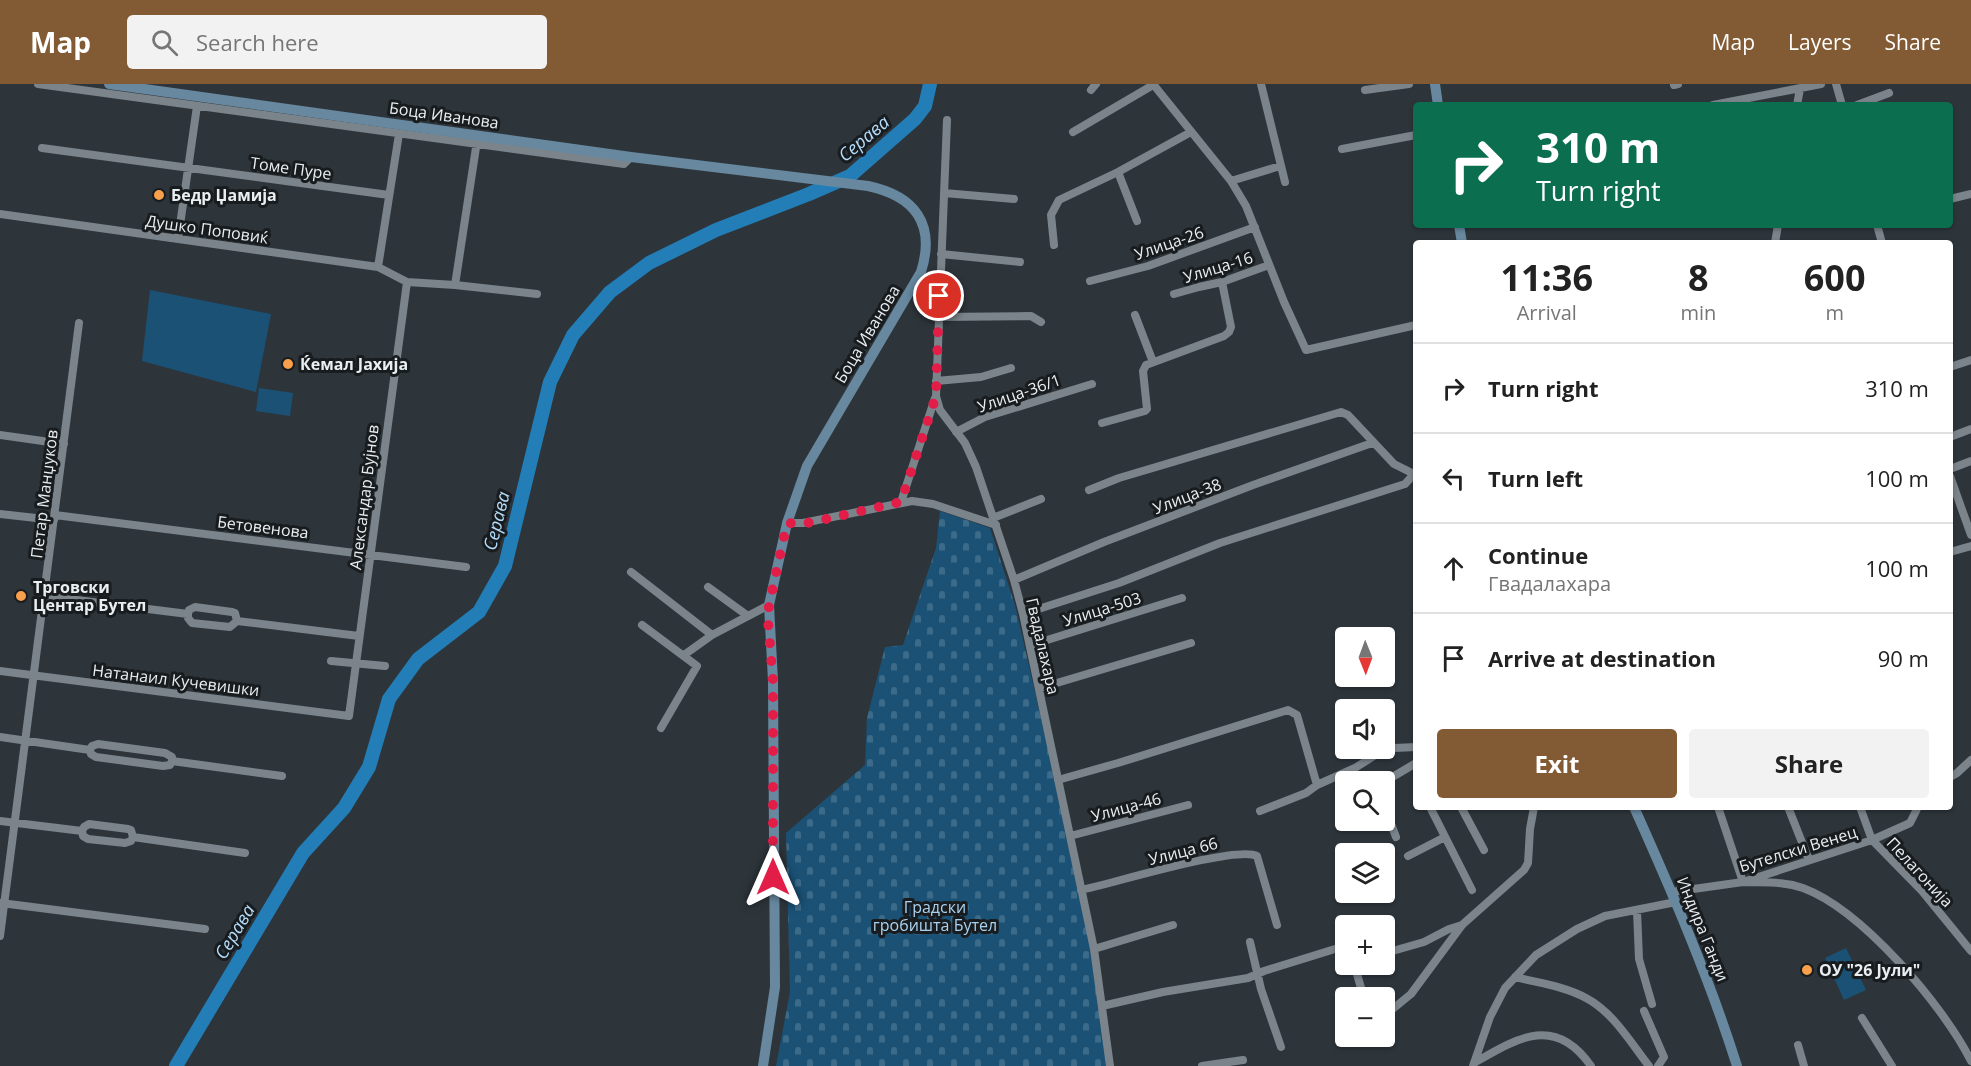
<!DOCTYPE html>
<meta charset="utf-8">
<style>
:root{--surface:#fff;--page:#f2f2f2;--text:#222;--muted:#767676;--line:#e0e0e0;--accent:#825b34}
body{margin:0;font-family:"Open Sans",sans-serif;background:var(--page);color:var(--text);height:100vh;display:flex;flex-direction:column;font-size:22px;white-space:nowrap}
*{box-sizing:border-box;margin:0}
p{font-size:20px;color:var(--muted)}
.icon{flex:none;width:33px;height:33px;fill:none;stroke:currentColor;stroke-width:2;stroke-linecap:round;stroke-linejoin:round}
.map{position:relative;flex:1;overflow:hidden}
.drawer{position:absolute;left:1413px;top:156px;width:540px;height:570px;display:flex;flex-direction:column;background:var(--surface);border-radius:6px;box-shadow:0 2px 4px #0004}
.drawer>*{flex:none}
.hud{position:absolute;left:1413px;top:18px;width:540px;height:126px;border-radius:6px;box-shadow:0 2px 4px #0004;background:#0b6e4f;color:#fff;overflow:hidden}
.needle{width:39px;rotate:179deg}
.buttons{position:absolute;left:1335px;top:543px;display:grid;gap:12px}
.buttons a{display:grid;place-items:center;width:60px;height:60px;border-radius:6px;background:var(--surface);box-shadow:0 2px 4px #0004;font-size:30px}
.pin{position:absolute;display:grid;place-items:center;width:51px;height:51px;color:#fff;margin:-26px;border:3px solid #fff;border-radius:50%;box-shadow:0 2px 6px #0007}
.me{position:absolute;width:66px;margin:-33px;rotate:0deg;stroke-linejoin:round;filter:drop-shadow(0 0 4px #0008)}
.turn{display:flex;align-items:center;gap:21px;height:126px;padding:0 24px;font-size:27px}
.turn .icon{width:78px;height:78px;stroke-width:2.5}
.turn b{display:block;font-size:42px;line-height:51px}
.eta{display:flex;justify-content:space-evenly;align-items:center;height:102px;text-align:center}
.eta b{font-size:36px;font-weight:700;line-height:42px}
.cta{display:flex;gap:12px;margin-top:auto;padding:12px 24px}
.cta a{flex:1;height:69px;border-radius:6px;background:var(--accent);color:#fff;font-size:24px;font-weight:700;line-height:69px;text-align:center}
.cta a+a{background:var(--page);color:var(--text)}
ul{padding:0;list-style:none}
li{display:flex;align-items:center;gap:18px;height:90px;padding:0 24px;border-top:2px solid var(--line)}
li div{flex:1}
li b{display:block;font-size:22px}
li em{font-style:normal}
header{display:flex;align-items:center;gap:36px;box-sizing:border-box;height:84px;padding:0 30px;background:var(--accent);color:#fff}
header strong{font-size:28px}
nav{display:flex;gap:33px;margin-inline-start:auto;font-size:21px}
.search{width:420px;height:54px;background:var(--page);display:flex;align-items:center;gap:15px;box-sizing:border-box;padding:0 21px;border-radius:6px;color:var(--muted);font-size:22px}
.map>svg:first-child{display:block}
</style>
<header>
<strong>Map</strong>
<div class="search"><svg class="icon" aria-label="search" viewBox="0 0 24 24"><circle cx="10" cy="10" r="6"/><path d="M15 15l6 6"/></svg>Search here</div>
<nav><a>Map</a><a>Layers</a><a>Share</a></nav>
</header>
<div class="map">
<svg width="1971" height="982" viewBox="0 0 1971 982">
<defs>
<pattern id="cemetery-stones" width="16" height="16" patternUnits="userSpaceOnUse" patternTransform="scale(1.5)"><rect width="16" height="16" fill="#1b5175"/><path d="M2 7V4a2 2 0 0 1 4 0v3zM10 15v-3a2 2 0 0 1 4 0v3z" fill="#3c6a89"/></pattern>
</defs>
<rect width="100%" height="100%" fill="#2d353b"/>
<path fill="url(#cemetery-stones)" d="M940,427l50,17 25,77 40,174 40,189 13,98h-332l14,-74 -4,-159 79,-68 2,-47 18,-71 18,-2 33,-97z"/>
<path fill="#1b5175" d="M150,206l121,24 -15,78 -114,-31z
M259,304l34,5 -3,23 -34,-5z
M1846,864l20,42 -22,10 -19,-42z"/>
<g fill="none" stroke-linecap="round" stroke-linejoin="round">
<path stroke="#237eb8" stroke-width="14" d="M176,982l127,-213 41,-45 25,-41 20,-68 29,-40 61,-47 26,-46 45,-184 23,-47 37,-43 39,-29 67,-33 93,-36 41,-18 65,-57 10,-13 5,-22"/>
<path stroke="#7b848b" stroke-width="8" d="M38,0l586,80 7,-7
M1153,0l78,97 15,25 38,96 22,48 110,-25
M1261,0l24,98
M1836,0l6,21
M1674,1l4,-1
M1091,6l5,-6
M1365,6l44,-6
M1713,21l108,-21
M1797,21l3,-16
M1857,21l32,-12
M947,36l-11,276 4,14 25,33 11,24 38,113 9,34 71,335 16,117
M1073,48l80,-47
M42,64l347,47
M1342,65l74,-14
M1118,88l19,49
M1231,97l49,-15
M944,109l70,6
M1950,115l21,-5
M0,130l378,53 29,15 48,3 82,9
M1877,141l5,18
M178,155l19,-133
M1775,159l3,-18
M1054,161l-3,-30 8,-15 59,-28 73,-40
M941,170l79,8
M378,183l21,-133
M1090,197l58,-15 107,-39
M455,201l22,-144
M1174,210l25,-7 23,-5 47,-17
M1135,231l18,47
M938,233l93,-1 10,6
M1950,283l21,-7
M936,297l45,-4 30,-9
M1102,339l43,-12 2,-2 -4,-38 3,-6 78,-29 5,-4 2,-5 -9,-45
M956,348l29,-15 107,-33
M0,351l64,9
M1950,353l21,-8
M1950,385l21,-8
M1950,392l21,59
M1089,406l30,-12 222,-66 7,3 46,49 20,10
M901,418l34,-104
M0,430l54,6
M55,431l411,52
M993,434l48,-19
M787,439h16l109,-22 21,3 63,21
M1950,468l21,-6
M631,488l81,63
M1014,496l90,-38 149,-57 119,-42
M708,503l40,29
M44,512l144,18v4l4,5 38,4 7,-6 122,15
M188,530l1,-4 6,-3 37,5 3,1 2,8
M1023,530l96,-31 101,-40 185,-59 11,-12
M642,541l55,41 -36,62
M1031,561l151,-47
M684,571l28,-20 57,-30
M331,577l54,5
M0,587l349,45 58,-434
M1040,604l151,-45
M0,653l90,13 1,4 5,3 67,9 7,-1 2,-4 110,15
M90,666l2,-4 6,-2 67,9 7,4v4
M1950,693l7,-4 14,-13
M1058,696l60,-17 170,-53 9,5 20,70
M1384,698l32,-19
M1384,722l12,31
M1430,723l42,83
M1461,723l23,43
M1718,723l25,75c21,1 40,-1 60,6 59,22 140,117 168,173
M1788,723l21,53
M1860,723l12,33 50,51 49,60
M1260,727l46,-18 11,-8 38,-17 25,-16 14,-4 22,-1
M0,737l82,10 1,5 5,3 37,4 6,-2 2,-4 112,16
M82,747l2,-4 5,-3 39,5 3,1 2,7
M1070,752l118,-31
M1408,772l37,-19
M1081,806c30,-6 156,-45 176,-34l20,69
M1672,808l71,-10 129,-42 38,-17 8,-16
M1,819l204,26
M1637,827l2,48 13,45
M0,852l79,-613
M1250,858l11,47 20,58
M1094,865l79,-24
M1389,868l35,-10 25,-13 13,-4
M1354,880l10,34
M1515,893c23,6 49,9 71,21 27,14 45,45 63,68
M1102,922l61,-14 85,-14 16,-7 71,-22 11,-1
M1644,927l20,46 -6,9
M1384,932l27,-22 51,-69 62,-55 4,-7 2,-34 4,-22
M1862,934l30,48
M1798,961l6,21
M1474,979c43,-25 81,-49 117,3
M1202,982l41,-6
M1473,982l17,-49 15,-29 31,-33 41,-26 28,-13 71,-14"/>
<path stroke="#67889f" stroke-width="10" d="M109,0l522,73 237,29c47,10 68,38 53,86l-114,194 -20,57 -18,82 4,76 2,306 -12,79
M1435,0l3,21
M1459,141l3,18
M1634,723c38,85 75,170 103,259"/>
</g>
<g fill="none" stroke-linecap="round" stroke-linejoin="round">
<path stroke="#e11d48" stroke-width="10" stroke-dasharray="0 18" d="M773,793v-196l-5,-60 1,-16 18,-82 16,1 14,-3 84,-19 35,-106 3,-100"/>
</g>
<g fill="#f8a04b" stroke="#181c1e" stroke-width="2">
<circle cx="159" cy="111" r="6"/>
<circle cx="288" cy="280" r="6"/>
<circle cx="21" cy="512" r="6"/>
<circle cx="1807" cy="886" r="6"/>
</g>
<g text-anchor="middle" stroke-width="6" stroke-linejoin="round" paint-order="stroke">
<g font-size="16" fill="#e9eef2" stroke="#181c1e">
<text transform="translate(444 31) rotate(8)" y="6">Боца Иванова</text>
<text transform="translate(291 84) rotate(8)" y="6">Томе Пуре</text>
<text transform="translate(207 145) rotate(8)" y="6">Душко Поповиќ</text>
<text transform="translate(1169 159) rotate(-19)" y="6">Улица-26</text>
<text transform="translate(1218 183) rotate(-17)" y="6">Улица-16</text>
<text transform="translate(867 250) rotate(-59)" y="6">Боца Иванова</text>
<text transform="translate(1019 309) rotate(-19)" y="6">Улица-36/1</text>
<text transform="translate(44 410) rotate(-83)" y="6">Петар Манџуков</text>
<text transform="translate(1187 412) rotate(-21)" y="6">Улица-38</text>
<text transform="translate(364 413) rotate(-83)" y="6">Александар Бујнов</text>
<text transform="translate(263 443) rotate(7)" y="6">Бетовенова</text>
<text transform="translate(1102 525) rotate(-17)" y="6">Улица-503</text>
<text transform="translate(1043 562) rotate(77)" y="6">Гвадалахара</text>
<text transform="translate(176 596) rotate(7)" y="6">Натанаил Кучевишки</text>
<text transform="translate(1126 723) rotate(-15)" y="6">Улица-46</text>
<text transform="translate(1798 765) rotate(-17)" y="6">Бутелски Венец</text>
<text transform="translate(1183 767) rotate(-14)" y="6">Улица 66</text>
<text transform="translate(1920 788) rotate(47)" y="6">Пелагонија</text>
<text transform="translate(1703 845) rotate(68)" y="6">Индира Ганди</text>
</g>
<g font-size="16" font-weight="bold" fill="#e9eef2" stroke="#181c1e" text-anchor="start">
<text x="171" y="117">Бедр Џамија</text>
<text x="300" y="286">Ќемал Јахија</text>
<text x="33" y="509">Трговски<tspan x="33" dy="18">Центар Бутел</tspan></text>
<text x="1819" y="892">ОУ "26 Јули"</text>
</g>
<g font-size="16" fill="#a9d1f0" stroke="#181c1e">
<text x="935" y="829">Градски<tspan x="935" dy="18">гробишта Бутел</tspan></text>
</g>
<g font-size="18" font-style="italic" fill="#b4dcfb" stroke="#181c1e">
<text transform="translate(864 55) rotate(-40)" y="6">Серава</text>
<text transform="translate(497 437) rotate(-76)" y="6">Серава</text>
<text transform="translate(235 848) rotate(-59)" y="6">Серава</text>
</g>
</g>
</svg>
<div class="buttons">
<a><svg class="needle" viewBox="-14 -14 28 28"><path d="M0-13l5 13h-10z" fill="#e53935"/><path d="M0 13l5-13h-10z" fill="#767676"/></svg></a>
<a><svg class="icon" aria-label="sound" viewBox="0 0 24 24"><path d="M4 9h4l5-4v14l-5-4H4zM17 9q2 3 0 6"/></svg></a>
<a><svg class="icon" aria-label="search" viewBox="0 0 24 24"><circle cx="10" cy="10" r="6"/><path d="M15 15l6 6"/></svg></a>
<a><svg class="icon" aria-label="layers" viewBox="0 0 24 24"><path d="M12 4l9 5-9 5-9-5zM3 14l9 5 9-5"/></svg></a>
<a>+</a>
<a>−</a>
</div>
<div class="pin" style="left:939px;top:212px;background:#d93025"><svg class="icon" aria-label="arrive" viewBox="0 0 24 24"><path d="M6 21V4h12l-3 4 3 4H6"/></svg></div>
<svg class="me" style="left:773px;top:793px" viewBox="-20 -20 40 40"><path d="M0-17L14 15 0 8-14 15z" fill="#e11d48" stroke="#fff" stroke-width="4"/></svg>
<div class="hud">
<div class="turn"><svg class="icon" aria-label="right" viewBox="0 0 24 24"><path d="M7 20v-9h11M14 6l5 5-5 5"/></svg><div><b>310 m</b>Turn right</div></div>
</div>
<section class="drawer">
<div class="eta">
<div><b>11:36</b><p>Arrival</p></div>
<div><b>8</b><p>min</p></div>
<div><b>600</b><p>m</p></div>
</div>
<ul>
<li><svg class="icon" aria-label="right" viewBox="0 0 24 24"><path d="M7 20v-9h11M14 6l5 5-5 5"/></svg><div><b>Turn right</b></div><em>310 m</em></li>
<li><svg class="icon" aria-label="left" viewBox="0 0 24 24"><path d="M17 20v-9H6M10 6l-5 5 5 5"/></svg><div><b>Turn left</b></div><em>100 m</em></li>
<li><svg class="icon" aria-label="ahead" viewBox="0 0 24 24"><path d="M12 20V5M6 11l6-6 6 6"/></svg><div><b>Continue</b><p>Гвадалахара</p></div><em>100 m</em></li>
<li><svg class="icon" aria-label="arrive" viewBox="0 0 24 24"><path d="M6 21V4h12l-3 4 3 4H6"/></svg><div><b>Arrive at destination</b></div><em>90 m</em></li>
</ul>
<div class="cta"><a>Exit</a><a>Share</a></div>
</section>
</div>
